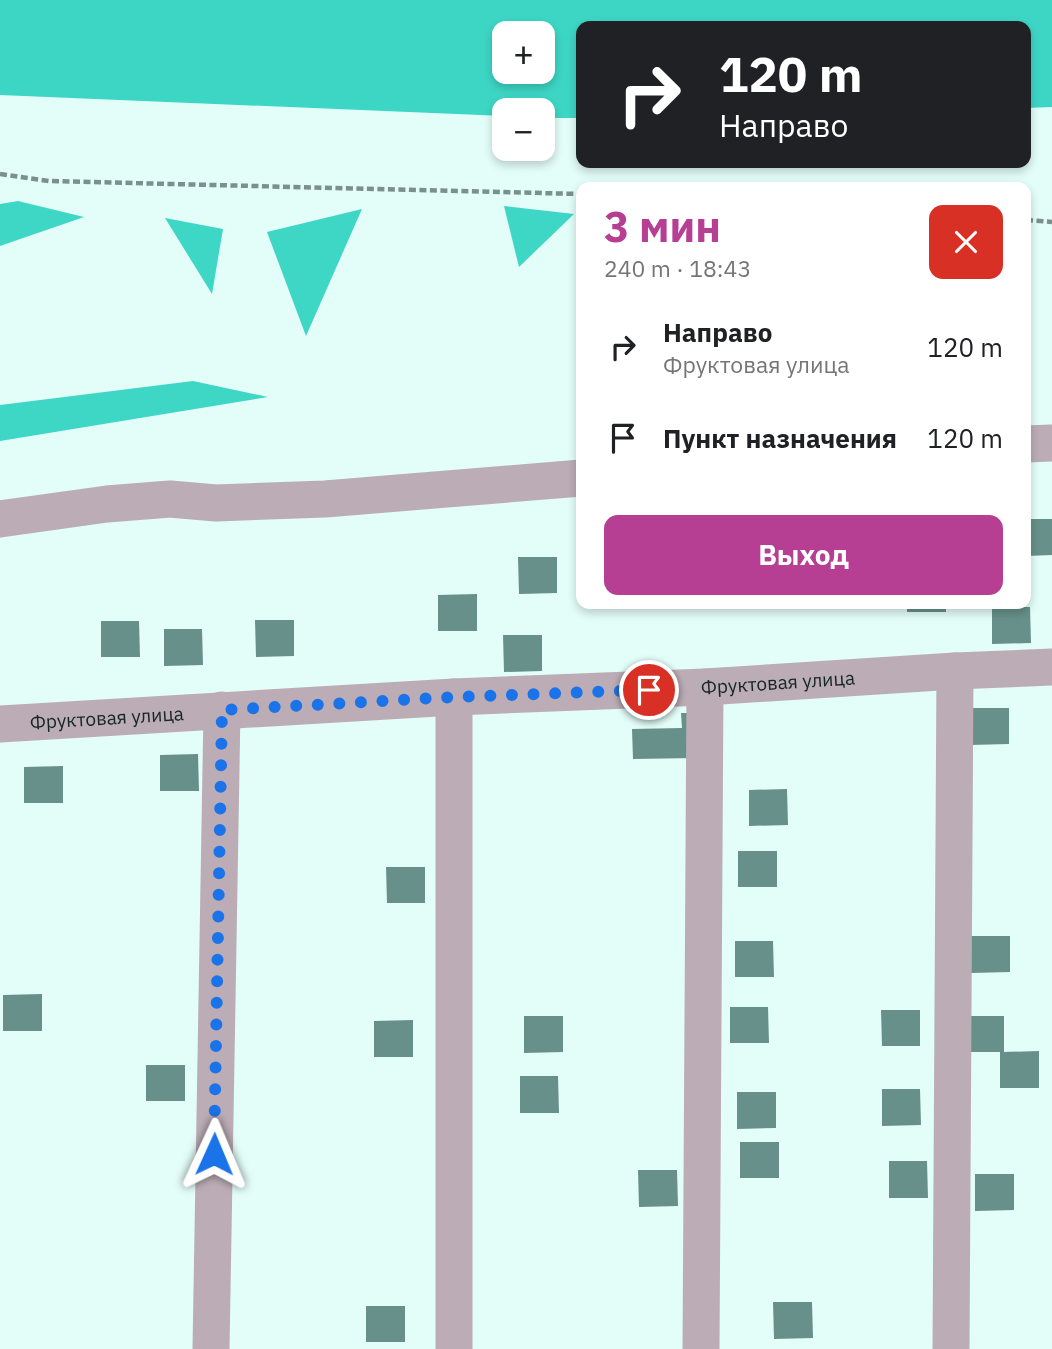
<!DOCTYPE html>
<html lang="ru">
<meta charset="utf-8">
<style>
:root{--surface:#fff;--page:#f6f6f6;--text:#202124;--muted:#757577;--accent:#b63e93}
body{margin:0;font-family:"IBM Plex Sans",sans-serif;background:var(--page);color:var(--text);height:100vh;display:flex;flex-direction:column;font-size:26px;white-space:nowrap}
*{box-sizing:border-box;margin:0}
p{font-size:23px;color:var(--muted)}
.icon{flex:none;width:38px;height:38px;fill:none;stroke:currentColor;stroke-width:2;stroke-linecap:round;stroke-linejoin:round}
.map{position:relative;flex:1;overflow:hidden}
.sheet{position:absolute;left:576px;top:182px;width:455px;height:427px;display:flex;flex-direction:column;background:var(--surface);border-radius:14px;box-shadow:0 4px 10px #0003}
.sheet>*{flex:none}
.hud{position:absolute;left:576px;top:21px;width:455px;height:147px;border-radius:14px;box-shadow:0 4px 10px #0003;background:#202124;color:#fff;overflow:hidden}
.fabs{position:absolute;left:492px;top:21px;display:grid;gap:14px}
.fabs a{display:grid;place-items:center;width:63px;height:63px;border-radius:14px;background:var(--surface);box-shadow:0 4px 10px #0003;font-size:35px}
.pin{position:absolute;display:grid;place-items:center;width:60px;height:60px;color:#fff;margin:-30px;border:4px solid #fff;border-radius:50%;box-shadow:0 2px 7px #0007}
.me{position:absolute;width:77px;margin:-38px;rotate:1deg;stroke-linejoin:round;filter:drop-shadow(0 0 5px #0008)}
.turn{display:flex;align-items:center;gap:24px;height:147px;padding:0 28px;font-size:32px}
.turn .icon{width:91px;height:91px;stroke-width:2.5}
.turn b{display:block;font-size:49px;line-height:60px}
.round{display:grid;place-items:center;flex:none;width:74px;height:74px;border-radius:14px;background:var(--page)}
.head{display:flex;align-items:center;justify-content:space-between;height:119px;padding:0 28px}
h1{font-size:42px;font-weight:700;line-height:52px;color:var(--accent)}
.action{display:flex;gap:14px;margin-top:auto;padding:14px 28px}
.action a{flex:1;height:80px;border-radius:14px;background:var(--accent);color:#fff;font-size:28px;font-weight:700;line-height:80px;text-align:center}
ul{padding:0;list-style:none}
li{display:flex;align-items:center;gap:21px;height:91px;padding:0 28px}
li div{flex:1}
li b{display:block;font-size:26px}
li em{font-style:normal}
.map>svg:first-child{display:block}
</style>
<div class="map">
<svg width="1052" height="1349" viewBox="0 0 1052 1349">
<rect width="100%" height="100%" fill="#e3fdf8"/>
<path fill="#3ed7c6" d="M18,201l66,16 -84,29v-42z
M504,206l70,8 -55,53z
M362,209l-56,127 -39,-104z
M165,218l58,11 -11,65z
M193,381l75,16 -268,44v-36z"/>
<path fill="#3dd6c5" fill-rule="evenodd" d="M0,0h1052v107l-26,1v-82h-445v92h-38l-1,-8h-38v6l-504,-21zM504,33h38v39h-38z"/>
<path fill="#669089" d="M1026,519h26v36l-26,1z
M518,557h39v36l-38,1z
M477,594v37h-39v-36z
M907,604h39v8h-39z
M992,607h38l1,36 -39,1z
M255,620h39v36l-38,1z
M101,621h38l1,36h-39z
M164,629h38l1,36 -39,1z
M503,635h39v36l-38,1z
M970,708h39v36l-39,1z
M681,713h14l1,45 -63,1 -1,-30 50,-1z
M198,754l1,37h-39v-36z
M63,766v37h-39v-36z
M787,789l1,36 -39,1v-36z
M738,851h39v36h-39z
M386,867h39v36h-38z
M971,936h39v36l-39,1z
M735,941h38l1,36h-39z
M42,994v37h-39v-36z
M730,1007h38l1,36h-39z
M881,1010h39v36h-38z
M524,1016h39v36l-39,1z
M965,1016h39v36l35,-1v37h-39v-36h-34z
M413,1020v37h-39v-36z
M146,1065h39v36h-39z
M520,1076h38l1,37h-39z
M882,1089h38l1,36 -39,1z
M737,1092h39v36l-39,1z
M740,1142h39v36h-39z
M889,1161h38l1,37h-39z
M638,1170h39l1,36 -39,1z
M975,1174h39v36l-39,1z
M773,1302h39l1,36 -39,1z
M366,1306h39v36h-39z"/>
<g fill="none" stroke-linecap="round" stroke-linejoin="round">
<path stroke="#7a908c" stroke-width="4.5" stroke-dasharray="7 3.5" stroke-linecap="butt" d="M0,174l49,7 532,13
M1026,220l26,2"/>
<g stroke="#bbacb5" stroke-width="37">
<path d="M1026,444l26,-1"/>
<path d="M0,519l107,-15 63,-5 46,4 109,-4 256,-21"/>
<path id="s1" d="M0,724l454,-27 251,-10 250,-16 97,-4"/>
<path d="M211,1349l11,-639"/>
<path d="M454,1349v-652"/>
<path d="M701,1349l4,-662"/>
<path d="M951,1349l4,-678"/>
</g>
</g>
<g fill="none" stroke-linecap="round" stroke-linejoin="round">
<path stroke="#1a73e8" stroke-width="12" stroke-dasharray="0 21.6" d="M214,1154l8,-444 232,-13 195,-7"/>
</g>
<g text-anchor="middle" stroke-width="7" stroke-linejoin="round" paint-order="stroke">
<g font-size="19" fill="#152623" stroke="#fff">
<text dy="7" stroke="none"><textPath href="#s1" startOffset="779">Фруктовая улица</textPath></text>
<text dy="7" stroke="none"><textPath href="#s1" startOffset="107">Фруктовая улица</textPath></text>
</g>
</g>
</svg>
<div class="fabs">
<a>+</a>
<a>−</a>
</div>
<div class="pin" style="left:649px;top:690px;background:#d93025"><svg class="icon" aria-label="arrive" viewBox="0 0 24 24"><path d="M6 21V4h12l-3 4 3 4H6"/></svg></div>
<svg class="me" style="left:214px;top:1154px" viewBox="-20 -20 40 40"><path d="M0-17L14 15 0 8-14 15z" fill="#1a73e8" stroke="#fff" stroke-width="4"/></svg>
<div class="hud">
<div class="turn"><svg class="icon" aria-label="right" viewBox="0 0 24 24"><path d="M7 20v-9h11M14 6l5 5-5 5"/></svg><div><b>120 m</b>Направо</div></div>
</div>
<section class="sheet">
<div class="head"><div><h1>3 мин</h1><p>240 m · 18:43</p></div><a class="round" style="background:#d93025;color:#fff"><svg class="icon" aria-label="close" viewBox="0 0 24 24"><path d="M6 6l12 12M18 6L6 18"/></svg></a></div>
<ul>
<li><svg class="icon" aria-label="right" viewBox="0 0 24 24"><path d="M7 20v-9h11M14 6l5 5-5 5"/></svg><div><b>Направо</b><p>Фруктовая улица</p></div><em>120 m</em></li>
<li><svg class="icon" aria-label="arrive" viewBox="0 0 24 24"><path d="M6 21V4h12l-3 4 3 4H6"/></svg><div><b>Пункт назначения</b></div><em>120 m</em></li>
</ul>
<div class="action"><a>Выход</a></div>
</section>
</div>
